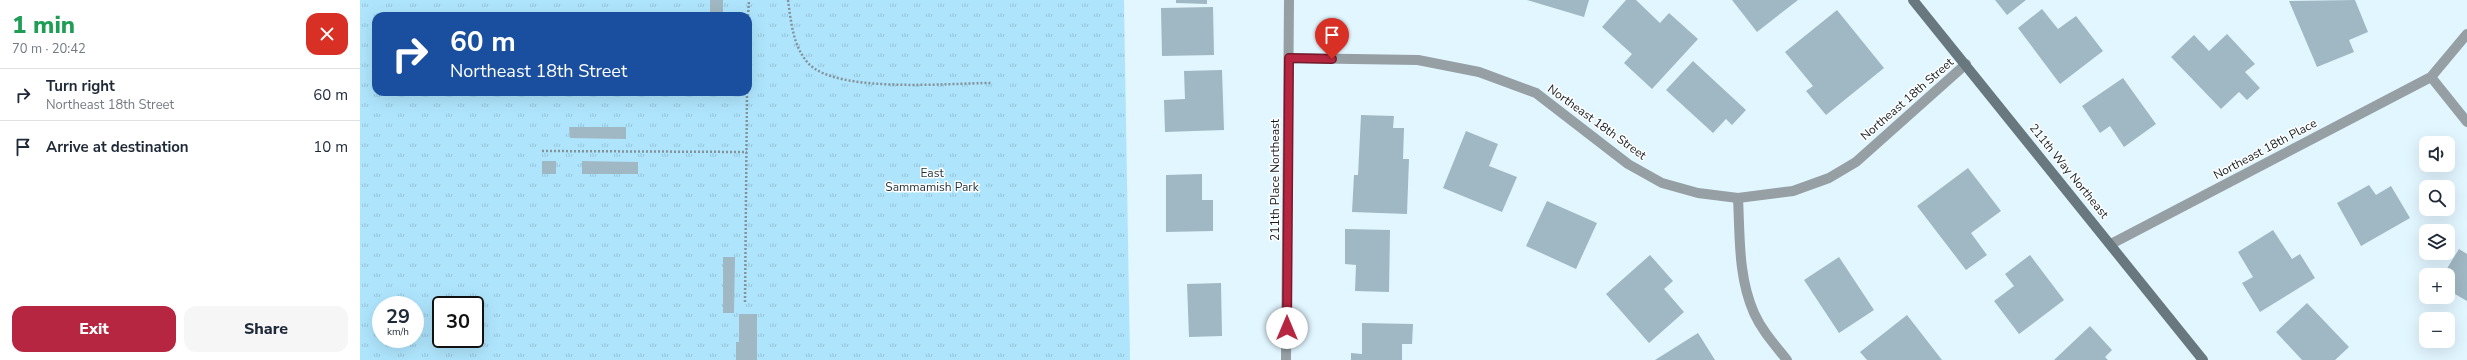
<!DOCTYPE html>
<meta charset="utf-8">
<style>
:root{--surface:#fff;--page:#f6f6f7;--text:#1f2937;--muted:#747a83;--line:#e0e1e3;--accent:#b72641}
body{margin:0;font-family:"Nunito Sans",sans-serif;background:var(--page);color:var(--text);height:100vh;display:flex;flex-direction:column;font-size:15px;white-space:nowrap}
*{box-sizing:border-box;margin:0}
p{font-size:13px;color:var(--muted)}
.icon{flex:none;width:22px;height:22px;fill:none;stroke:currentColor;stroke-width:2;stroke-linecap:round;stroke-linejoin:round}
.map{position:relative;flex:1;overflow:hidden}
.details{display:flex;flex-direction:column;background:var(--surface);width:360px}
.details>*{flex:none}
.top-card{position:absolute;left:12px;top:12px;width:380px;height:84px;border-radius:12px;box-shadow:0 4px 16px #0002;background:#1a4fa0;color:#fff;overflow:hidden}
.buttons{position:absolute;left:2059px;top:136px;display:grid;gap:8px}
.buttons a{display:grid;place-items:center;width:36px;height:36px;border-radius:8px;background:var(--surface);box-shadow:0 4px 16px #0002;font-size:20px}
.speed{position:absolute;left:12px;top:296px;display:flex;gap:8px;font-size:20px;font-weight:700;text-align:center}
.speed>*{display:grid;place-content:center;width:52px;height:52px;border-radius:50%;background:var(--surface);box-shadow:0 4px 16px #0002;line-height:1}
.speed small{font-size:10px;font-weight:400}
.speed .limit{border:2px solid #111;border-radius:6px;background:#fff;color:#111}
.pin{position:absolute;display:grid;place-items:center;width:34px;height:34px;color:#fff;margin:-41px -17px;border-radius:50% 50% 50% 0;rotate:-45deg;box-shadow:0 0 4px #0007}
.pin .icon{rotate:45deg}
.me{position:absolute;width:44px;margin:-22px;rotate:0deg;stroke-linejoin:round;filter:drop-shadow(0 0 3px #0008)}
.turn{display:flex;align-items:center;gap:14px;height:84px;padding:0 12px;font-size:18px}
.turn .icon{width:52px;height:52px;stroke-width:2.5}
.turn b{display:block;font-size:28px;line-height:34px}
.round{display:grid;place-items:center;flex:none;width:42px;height:42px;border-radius:12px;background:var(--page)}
.head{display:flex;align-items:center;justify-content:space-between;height:68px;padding:0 12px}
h1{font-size:24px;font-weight:800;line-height:30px;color:#1e9e55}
.cta{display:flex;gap:8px;margin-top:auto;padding:8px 12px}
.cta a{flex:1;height:46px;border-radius:12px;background:var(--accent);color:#fff;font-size:16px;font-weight:800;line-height:46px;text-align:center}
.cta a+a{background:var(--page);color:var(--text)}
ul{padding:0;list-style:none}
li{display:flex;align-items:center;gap:12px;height:52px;padding:0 12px;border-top:1px solid var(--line)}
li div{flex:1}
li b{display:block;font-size:15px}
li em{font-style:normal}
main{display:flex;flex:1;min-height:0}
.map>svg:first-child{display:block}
</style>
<main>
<section class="details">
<div class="head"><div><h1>1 min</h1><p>70 m · 20:42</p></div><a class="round" style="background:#d93025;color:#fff"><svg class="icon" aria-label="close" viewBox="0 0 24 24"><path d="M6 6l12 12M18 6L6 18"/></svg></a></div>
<ul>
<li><svg class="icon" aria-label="right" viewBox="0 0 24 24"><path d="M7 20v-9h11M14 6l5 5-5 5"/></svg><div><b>Turn right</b><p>Northeast 18th Street</p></div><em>60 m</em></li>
<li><svg class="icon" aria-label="arrive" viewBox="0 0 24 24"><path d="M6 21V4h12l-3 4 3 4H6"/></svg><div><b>Arrive at destination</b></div><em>10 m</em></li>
</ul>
<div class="cta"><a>Exit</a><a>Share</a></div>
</section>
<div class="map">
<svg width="2107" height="360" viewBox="0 0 2107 360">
<defs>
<pattern id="park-tufts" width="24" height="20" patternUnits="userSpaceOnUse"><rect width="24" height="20" fill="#aee5fd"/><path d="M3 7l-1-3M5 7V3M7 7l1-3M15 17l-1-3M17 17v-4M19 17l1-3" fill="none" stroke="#95c4d9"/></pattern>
</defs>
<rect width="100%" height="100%" fill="#e2f6ff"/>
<path fill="url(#park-tufts)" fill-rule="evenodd" d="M0,0h764l6,360h-770zM16,16h372v76h-372zM21,305h34v34h-34zM81,305h34v34h-34z"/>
<path fill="#a0b8c3" d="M350,0h13v16h-13z
M816,0h31v4l-31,-1z
M1167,0h62l-5,17z
M1266,0h10l24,23 9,-10 29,26 -46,50 -28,-26 8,-9 -30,-27z
M1372,0h66l-41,32z
M1635,0h31l-19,15z
M1995,0l13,32 -19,8 5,12 -37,15 -28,-66z
M853,7l1,48 -52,1 -1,-48z
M1682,9l16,20 18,-13 27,35 -43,33 -42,-56z
M1477,10l47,58 -58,47 -20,-24 7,-5 -28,-34z
M1867,34l28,30 -10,8 15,16 -13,12 -8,-8 -18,17 -50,-52 23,-22 15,16z
M1333,61l53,49 -14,15 -6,-6 -13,14 -47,-43z
M862,70l2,60 -59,2 -1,-32 21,-1 -1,-28z
M1763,78l33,46 -32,23 -14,-21 -10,7 -18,-27z
M1001,115l33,1 -1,12h11l-1,31h6l-2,55 -55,-2 2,-37h4z
M209,127h57v12l-56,-1z
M1106,131l32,13 -9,22 28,11 -15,35 -59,-24z
M182,161h14v13h-14z
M222,161l56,1v12h-56z
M1608,168l33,43 -30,22 16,22 -21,15 -49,-64z
M842,174v26h11v31l-47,1v-57z
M2009,185l7,10 15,-9 19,32 -49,28 -24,-43z
M1187,201l50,22 -21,46 -50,-23z
M985,229l45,1 -1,62 -34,-1 1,-26 -11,-1z
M1913,230l19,29 8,-5 15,24 -55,34 -18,-29 11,-6 -15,-25z
M2099,249l8,5v47l-19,-11v-15h-5z
M1290,255l23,26 -9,8 20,23 -35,31 -43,-49z
M1670,255l34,45 -45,34 -25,-33 20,-15 -9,-12z
M363,257h12l-1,56h-11z
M1479,257l35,53 -35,23 -35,-53z
M861,283l1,53 -33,1 -2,-53z
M1947,303l42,44 -14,13h-33l-26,-28z
M379,314h18v46h-21v-18h3z
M1547,315l35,45h-75l-7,-8z
M1002,323l51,1 -1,20h-10v16h-51v-7l11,1z
M1730,326l22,24 -7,7 3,3h-54z
M1338,333l17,27h-60z"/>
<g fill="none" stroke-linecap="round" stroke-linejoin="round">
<path stroke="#84939a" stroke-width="2.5" stroke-dasharray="2 2" stroke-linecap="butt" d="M428,0c3,22 5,46 20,63 28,31 142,20 183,20
M388,16l1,-16
M182,151l205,1
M385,302l2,-210"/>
<path stroke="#959fa4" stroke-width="10" d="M929,58l129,2 61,12 57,21 92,71 34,19 36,10 40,5 55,-7 36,-13 27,-16 110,-98
M2071,77l36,45
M1378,198c2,38 0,79 16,115 8,18 21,32 33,47
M1751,244l320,-167 36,-43
M926,360l3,-360"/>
<path stroke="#68787e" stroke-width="10" d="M1553,0l290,360"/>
</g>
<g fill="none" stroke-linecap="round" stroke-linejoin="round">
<defs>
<path id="route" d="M927,328l2,-270 43,1"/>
</defs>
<use href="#route" stroke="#77192a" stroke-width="10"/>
<use href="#route" stroke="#b72641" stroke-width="7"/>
</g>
<g text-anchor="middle" stroke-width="3" stroke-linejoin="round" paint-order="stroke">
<g font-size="12" fill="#141d21" stroke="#fff">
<text transform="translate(1547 99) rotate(-41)" y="4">Northeast 18th Street</text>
<text transform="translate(1237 122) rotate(36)" y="4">Northeast 18th Street</text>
<text transform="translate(1905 149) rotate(-28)" y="4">Northeast 18th Place</text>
<text transform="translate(1709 171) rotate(51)" y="4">211th Way Northeast</text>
<text transform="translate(915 180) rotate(-90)" y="4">211th Place Northeast</text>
</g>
<g font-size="12" fill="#1e333c" stroke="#fff">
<text x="572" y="177">East<tspan x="572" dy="14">Sammamish Park</tspan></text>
</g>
</g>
</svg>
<div class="buttons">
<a><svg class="icon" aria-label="sound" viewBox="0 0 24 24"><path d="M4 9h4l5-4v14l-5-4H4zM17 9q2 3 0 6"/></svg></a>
<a><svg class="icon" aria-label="search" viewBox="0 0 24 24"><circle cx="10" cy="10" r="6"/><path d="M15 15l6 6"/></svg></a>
<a><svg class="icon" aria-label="layers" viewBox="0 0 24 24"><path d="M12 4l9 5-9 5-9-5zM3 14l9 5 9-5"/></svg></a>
<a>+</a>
<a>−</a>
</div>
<div class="speed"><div>29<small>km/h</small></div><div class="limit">30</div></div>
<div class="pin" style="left:972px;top:59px;background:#d93025"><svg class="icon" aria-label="arrive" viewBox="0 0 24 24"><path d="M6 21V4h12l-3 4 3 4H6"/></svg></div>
<svg class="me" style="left:927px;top:328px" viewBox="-20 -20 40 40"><circle r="19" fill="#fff"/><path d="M0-13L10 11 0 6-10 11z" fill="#b72641"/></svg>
<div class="top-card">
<div class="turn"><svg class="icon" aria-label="right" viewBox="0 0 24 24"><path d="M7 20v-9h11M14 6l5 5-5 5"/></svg><div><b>60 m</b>Northeast 18th Street</div></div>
</div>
</div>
</main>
